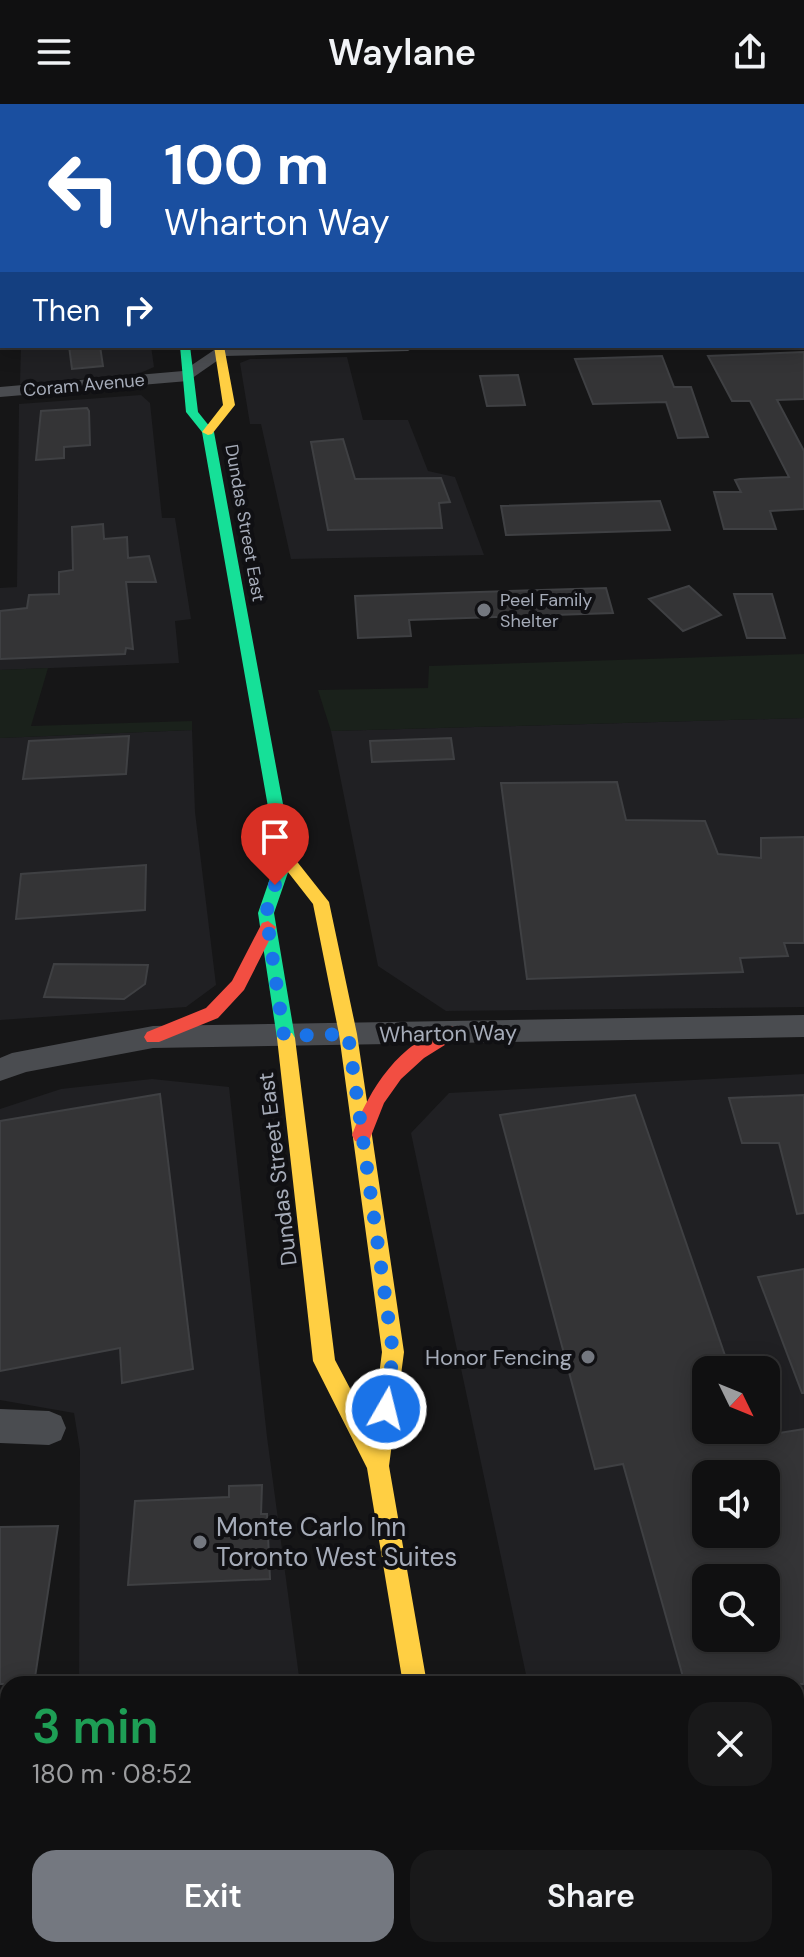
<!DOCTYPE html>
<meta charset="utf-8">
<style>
:root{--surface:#101011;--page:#19191a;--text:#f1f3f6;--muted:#9c9d9f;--line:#303031;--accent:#747880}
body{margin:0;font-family:"DM Sans",sans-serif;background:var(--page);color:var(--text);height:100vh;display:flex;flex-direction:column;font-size:30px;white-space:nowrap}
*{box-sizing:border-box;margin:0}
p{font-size:26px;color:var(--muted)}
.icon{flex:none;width:44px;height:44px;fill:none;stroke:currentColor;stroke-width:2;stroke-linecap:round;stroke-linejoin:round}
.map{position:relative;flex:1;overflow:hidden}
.side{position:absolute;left:0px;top:1572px;width:804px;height:282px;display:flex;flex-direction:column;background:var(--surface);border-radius:24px 24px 0 0;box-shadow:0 4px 20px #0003,0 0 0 2px var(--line)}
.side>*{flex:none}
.banner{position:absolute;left:0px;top:0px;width:804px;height:244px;box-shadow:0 4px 20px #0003,0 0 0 2px var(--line);background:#1a4fa0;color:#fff;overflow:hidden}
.needle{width:52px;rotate:133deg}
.fabs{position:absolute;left:692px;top:1252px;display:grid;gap:16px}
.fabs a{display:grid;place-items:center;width:88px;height:88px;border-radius:16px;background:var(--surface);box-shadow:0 4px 20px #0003,0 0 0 2px var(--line);font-size:40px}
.pin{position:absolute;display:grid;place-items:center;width:68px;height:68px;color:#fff;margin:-82px -34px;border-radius:50% 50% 50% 0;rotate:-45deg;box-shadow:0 0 8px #0007}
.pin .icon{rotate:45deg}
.me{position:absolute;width:88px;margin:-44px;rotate:8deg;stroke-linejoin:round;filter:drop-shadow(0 0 6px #0008)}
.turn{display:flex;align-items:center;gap:28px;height:168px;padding:0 32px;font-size:36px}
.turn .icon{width:104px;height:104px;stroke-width:2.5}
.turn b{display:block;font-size:56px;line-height:68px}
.then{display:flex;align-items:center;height:76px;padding:0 32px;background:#0003;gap:16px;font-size:30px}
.round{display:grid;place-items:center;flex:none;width:84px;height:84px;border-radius:24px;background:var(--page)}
.summary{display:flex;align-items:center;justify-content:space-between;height:136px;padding:0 32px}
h1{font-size:48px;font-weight:600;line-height:60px;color:#1e9e55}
.action{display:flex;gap:16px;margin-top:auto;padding:16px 32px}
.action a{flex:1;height:92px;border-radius:24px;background:var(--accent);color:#fff;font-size:32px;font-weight:600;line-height:92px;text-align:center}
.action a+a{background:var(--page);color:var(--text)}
header{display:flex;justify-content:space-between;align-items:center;height:104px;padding:0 32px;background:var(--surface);font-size:36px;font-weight:600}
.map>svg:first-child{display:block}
</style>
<header><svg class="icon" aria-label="menu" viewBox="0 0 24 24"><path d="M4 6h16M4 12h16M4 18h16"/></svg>Waylane<svg class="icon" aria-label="share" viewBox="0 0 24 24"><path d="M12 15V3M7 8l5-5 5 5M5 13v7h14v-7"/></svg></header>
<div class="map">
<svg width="804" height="1853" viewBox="0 0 804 1853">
<rect width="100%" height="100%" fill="#161617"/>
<path fill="#202023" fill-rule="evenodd" d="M21,242h130l3,21 -16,7 -118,10z
M347,253l16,63h45l20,51 27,6 29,78 -193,4 -30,-135h-11l-10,-61 10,-4z
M141,291l9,8 12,115h13l16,101 -16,2 4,42 -179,7v-82l17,-1 2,-183z
M804,614v289l-358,4 -68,-45 -47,-235z
M192,626l3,82 21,173 -30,22 -186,13v-282z
M804,970v883h-187l-2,-7h181v-266h-268l-117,-551 38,-40zM706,1266h60v60h-60zM706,1370h60v60h-60zM706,1474h60v60h-60z
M152,975l77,8 38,350 33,247h-221l1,-234 -6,-37 -74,-13v-291l61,-20z
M8,1683v163h327l1,7h-336v-169z"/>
<path fill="#1a211b" d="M804,550v64l-473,13 -13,-41 110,-2 1,-22z
M48,564l-17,58 161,-5v9l-192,8v-68z"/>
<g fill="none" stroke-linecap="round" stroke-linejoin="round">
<path stroke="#28323a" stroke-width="4" d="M586,0l6,2"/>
</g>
<path fill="#343436" stroke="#3f4043" stroke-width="2" fill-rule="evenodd" d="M69,242h31l3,20 -31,3z
M804,248v47l-27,1 27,51v58l-34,2 6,18h-52l-10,-37h27l-6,-12 5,-1 49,-2 -39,-76h-18l-24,-45z
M662,252l12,31h17l17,50 -30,1 -12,-36 -73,2 -18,-45z
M518,271l7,30 -38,1 -7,-30z
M87,304l2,3 1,34 -26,2v11l-28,2 5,-49z
M343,335l12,40 86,-1 9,24 -11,1 3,25 -114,2 -17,-88z
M660,397l10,29 -164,5 -5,-29z
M103,420l1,15 23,-2 1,21 21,-2 7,26h-30l7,67 -7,-1 -1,6 -125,5v-48l27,-3 2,-13 30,-1v-22l14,-2 -1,-43z
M689,482l32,29 -38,16 -34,-32z
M606,484l7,25 -204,7 2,16 -53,2 -3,-42z
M734,490h38l13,44h-38z
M129,632l-3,38 -103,5 6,-38z
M451,634l3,21 -82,3 -2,-21z
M617,678l9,38 79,1 13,33 43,4v-20l43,-1v106h-20l4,13 -48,2 3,14 -216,7 -26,-196z
M146,761l-1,45 -129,9 5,-45z
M54,860l94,1 -3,19 -21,15 -80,-2z
M160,990l33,275 -71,14 -2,-35 -120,23v-250z
M635,991l95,275h-24v60h45l3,7 50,-8v255h-119l-62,-220 -28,5 -95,-354zM706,1370h60v60h-60zM706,1474h60v60h-60z
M804,991v118l-7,1 -18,-71h-37l-13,-45z
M804,1165v124h-2l-44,-116z
M262,1381l-1,29h6l3,65 -142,6 7,-84 94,-4v-11z
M58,1422l-24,158h-34v-157z"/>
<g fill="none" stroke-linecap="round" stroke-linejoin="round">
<path fill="#4a4c50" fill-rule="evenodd" d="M0,45h2v8h-2z
M802,67h2v8h-2z
M802,228h2v10h-2z
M220,242h196l-8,5 -184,5 -36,25 -188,16v-10l183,-16z
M804,911v22l-651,11 -127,24 -26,9v-23l12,-5 141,-27z
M0,1305l49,2 12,5 5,12 -5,12 -12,5 -49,-2z"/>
<path fill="#16e098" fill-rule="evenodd" d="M180,242h10l8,66 16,20 79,426 -19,55 21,125 -3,5h-12l-3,-5 -19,-125 19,-55 -75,-426 -16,-20z
M448,1846h28l1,7h-28z"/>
<path fill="#ffcf43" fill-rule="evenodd" d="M214,242h10l11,59 -23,29 -4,1 -6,-3 21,-27z
M285,748l6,2 38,48 28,132 47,318 -15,114 38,218h-24l-36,-216 -54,-107 -36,-323 3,-5h12l3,5 40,322 37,70 10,-78 -43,-318 -26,-130 -36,-46z"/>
<path fill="#f24e42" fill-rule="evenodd" d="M156,0h8v2h-8z
M268,817l8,6 -32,63 -26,28 -59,24h-12l-3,-5 3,-5 59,-24 26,-27 30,-58z
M450,922l6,2 3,5 -3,5 -32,20 -23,21 -17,24 -15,38 -7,2 -7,-2 -3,-6c18,-47 47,-93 98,-109z"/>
</g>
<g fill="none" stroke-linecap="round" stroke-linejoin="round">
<path stroke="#1a73e8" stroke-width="14" stroke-dasharray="0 25.2" d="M275,781l-9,28 18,123 64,-2 45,318 -7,57"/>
</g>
<g fill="#747880" stroke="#101013" stroke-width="3">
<circle cx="484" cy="506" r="8"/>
<circle cx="588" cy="1253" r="8"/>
<circle cx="200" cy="1438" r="8"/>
</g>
<g text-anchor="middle" stroke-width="8" stroke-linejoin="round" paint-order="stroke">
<g font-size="18" fill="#a6acb9" stroke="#101013">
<text transform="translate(84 281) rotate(-5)" y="6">Coram Avenue</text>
<text transform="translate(245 419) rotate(80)" y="6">Dundas Street East</text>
</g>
<g font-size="18" fill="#a6acb9" stroke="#101013" text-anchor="start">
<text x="500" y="502">Peel Family<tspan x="500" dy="21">Shelter</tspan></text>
</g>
<g font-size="22" fill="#a6acb9" stroke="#101013">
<text transform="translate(448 929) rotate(-1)" y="8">Wharton Way</text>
<text transform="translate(277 1065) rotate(-97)" y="8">Dundas Street East</text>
</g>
<g font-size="22" fill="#a6acb9" stroke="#101013" text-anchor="end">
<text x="572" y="1261">Honor Fencing</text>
</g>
<g font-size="26" fill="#a6acb9" stroke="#101013" text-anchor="start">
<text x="216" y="1432">Monte Carlo Inn<tspan x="216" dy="30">Toronto West Suites</tspan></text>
</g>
</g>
</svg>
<div class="fabs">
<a><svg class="needle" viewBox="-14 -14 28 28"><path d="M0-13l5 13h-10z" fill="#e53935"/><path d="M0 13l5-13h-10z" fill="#9c9d9f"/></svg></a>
<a><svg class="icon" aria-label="sound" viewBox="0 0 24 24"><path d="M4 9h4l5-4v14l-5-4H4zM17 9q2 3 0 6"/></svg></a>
<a><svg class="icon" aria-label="search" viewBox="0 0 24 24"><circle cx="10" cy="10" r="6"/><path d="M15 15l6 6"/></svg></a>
</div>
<div class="pin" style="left:275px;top:781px;background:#d93025"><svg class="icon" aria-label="arrive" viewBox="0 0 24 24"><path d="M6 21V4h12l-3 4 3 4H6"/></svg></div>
<svg class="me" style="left:386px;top:1305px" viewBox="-20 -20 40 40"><circle r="17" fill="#1a73e8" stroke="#fff" stroke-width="3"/><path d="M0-11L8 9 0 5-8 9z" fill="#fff"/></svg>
<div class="banner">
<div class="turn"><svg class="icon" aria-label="left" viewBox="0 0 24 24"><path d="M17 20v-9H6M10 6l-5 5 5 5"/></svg><div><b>100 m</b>Wharton Way</div></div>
<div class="then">Then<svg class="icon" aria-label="right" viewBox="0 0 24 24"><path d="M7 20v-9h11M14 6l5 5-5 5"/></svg></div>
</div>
<section class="side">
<div class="summary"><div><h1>3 min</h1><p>180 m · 08:52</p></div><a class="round"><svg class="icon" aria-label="close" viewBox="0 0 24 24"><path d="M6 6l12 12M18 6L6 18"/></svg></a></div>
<div class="action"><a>Exit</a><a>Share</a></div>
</section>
</div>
